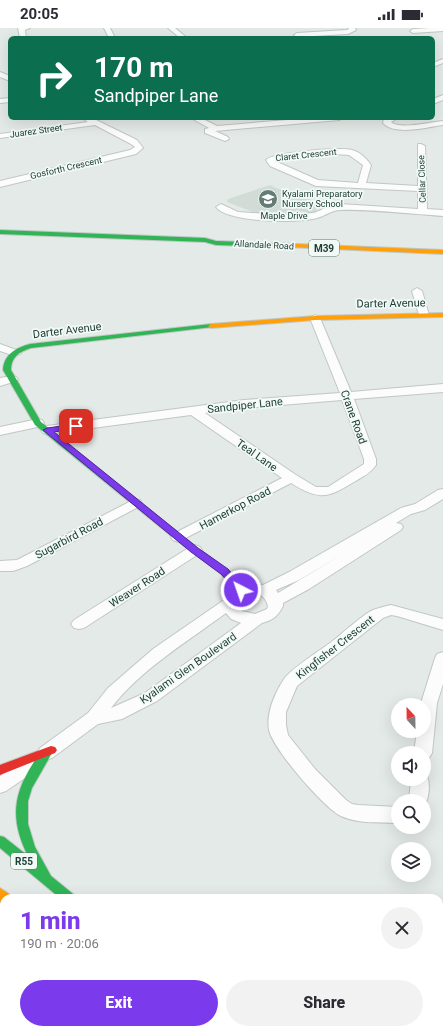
<!DOCTYPE html>
<meta charset="utf-8">
<style>
:root{--surface:#fff;--page:#f2f2f3;--text:#2b2b33;--muted:#7c7c81;--accent:#7c3aed}
body{margin:0;font-family:Roboto,sans-serif;background:var(--page);color:var(--text);height:100vh;display:flex;flex-direction:column;font-size:15px;white-space:nowrap}
*{box-sizing:border-box;margin:0}
p{font-size:13px;color:var(--muted)}
.icon{flex:none;width:22px;height:22px;fill:none;stroke:currentColor;stroke-width:2;stroke-linecap:round;stroke-linejoin:round}
.map{position:relative;flex:1;overflow:hidden}
.side{position:absolute;left:0px;top:866px;width:443px;height:140px;display:flex;flex-direction:column;background:var(--surface);border-radius:12px 12px 0 0;box-shadow:0 4px 16px #0002}
.side>*{flex:none}
.hud{position:absolute;left:8px;top:8px;width:427px;height:84px;border-radius:6px;box-shadow:0 4px 16px #0002;background:#0b6e4f;color:#fff;overflow:hidden}
.needle{width:26px;rotate:338deg}
.buttons{position:absolute;left:391px;top:670px;display:grid;gap:8px}
.buttons a{display:grid;place-items:center;width:40px;height:40px;border-radius:50%;background:var(--surface);box-shadow:0 4px 16px #0002;font-size:20px}
.pin{position:absolute;display:grid;place-items:center;width:34px;height:34px;color:#fff;margin:-17px;border-radius:8px;box-shadow:0 2px 6px #0006}
.me{position:absolute;width:44px;margin:-22px;rotate:319deg;stroke-linejoin:round;filter:drop-shadow(0 0 3px #0008)}
.turn{display:flex;align-items:center;gap:14px;height:84px;padding:0 20px;font-size:18px}
.turn .icon{width:52px;height:52px;stroke-width:2.5}
.turn b{display:block;font-size:28px;line-height:34px}
.round{display:grid;place-items:center;flex:none;width:42px;height:42px;border-radius:21px;background:var(--page)}
.overview{display:flex;align-items:center;justify-content:space-between;height:68px;padding:0 20px}
h1{font-size:24px;font-weight:800;line-height:30px;color:var(--accent)}
.primary-button{display:flex;gap:8px;margin-top:auto;padding:8px 20px}
.primary-button a{flex:1;height:46px;border-radius:24px;background:var(--accent);color:#fff;font-size:16px;font-weight:800;line-height:46px;text-align:center}
.primary-button a+a{background:var(--page);color:var(--text)}
.status{display:flex;justify-content:space-between;align-items:center;height:28px;padding:0 20px;background:var(--surface);direction:ltr}
.status svg{height:11px;fill:currentColor}
.map>svg:first-child{display:block}
</style>
<div class="status"><b>20:05</b><svg viewBox="0 0 49 12"><path d="M0 12V9h3v3zM5 12V6h3v6zM10 12V3h3v9zM15 12V0h3v12zM26 1h20v11H26zM47 4h2v5h-2z"/></svg></div>
<div class="map">
<svg width="443" height="1006" viewBox="0 0 443 1006">
<rect width="100%" height="100%" fill="#e4eae7"/>
<path fill="#d1dcd7" d="M270,157l8,4 14,1 21,11 4,4 -1,5 3,3 -12,1v-2l-14,-1 -1,3 -37,-1 -28,-11 1,-3z"/>
<g fill="none" stroke-linecap="round" stroke-linejoin="round">
<defs>
<path id="street" d="M18,0h12l-5,2 1,8h-6z
M104,0h6l5,10h-6z
M168,0h7l12,10h-7z
M348,0h7l1,2 -8,4 -51,3 -3,-2 3,-2 50,-3 2,-1z
M430,0h13v3l-30,2 -3,-2 3,-2z
M443,31v4l-10,4v-4z
M0,44l10,4v5l-10,-4z
M443,67v5l-10,4v-5z
M10,70v4l-10,1v-4z
M82,90h10l45,22 6,8 -7,6 -136,33v-6l130,-31 5,-3 -4,-3 -36,-19 -95,13v-4l88,-12z
M191,90h10l16,8 94,-8h32l-4,2 -124,11 13,6 1,2 -4,2 -20,-8v-4l4,-1z
M388,90h10l-7,4c9,8 40,0 52,-1v4c-16,2 -48,11 -60,-2l1,-4z
M418,116h3l4,2 2,63 16,1v6c-33,-2 -70,-7 -103,-6 -8,0 -15,6 -23,8 -19,5 -89,5 -101,-11l5,-3 17,8 47,3 29,-2 16,-7 10,-2 78,5v-18l-102,-5 -46,-20 -4,-6c8,-8 74,-13 86,-10 8,2 14,8 19,15l-5,18 52,3zM334,126l15,1 14,10 -5,18 -40,-3 -43,-19z
M417,260l5,3 7,24 -1,2h-8l-1,-2 -7,-24z
M315,287l5,3 31,74 92,-8v8l-89,7 22,60v6c-5,8 -14,12 -22,17 -28,17 -35,18 -63,1l-113,59 -5,-2 -2,-3 2,-3 109,-56 -91,-63 -144,19 -4,-1 -2,-3 2,-3 4,-1 197,-26 96,-7 -30,-75zM342,372l22,59v5l-36,23h-12l-20,-12 -91,-62 39,-5z
M0,316l19,7 2,2 -6,3 -15,-5z
M12,348l4,1 2,2 -2,2 -16,5v-8z
M38,391l4,1 2,3 -2,3 -42,9v-8z
M443,461v10l-18,11 -14,4 -15,9 5,1 2,3 -2,3 -92,59 -26,14v3c-5,10 -10,14 -21,17l-105,78 -35,18 -24,5 -46,34 -6,2 -6,-2 -3,-5 3,-5 48,-35 20,-25 45,-39 71,-49 2,-6 10,-8 12,-3 15,2 26,-13 112,-64 14,-4 23,-14zM343,526l-65,39 -2,-3 23,-10zM246,566c12,-2 19,1 22,12l-1,3 -12,5 -13,-3 -3,-4v-7zM226,585l5,6 10,4 -96,70 -34,15c28,-37 77,-67 115,-95z
M135,471l5,1 2,3 -2,3 -113,60 -14,5h-13v-10l17,-1z
M195,517l5,2 2,3 -2,3 -116,75 -5,1 -5,-1 -3,-4 3,-4 116,-73z
M391,577l52,14v11l-46,-14 -6,-1 -8,3 -86,68 -11,26v13l2,10 27,34 31,31 6,4 6,1 40,2v16c-19,-1 -40,1 -57,-7 -17,-8 -68,-67 -72,-86 -3,-17 6,-37 15,-51 7,-10 35,-28 46,-36 11,-8 32,-28 43,-33 6,-2 12,-4 18,-5z
M443,624v32l-6,19 -5,50 -3,5 -5,2v-7h-10l3,-22h7v-26h-4l1,-2 14,-45 2,-4z
M29,731l6,2 3,5 -3,5 -29,20 -6,2v-17l23,-15z
M424,745l2,1c5,9 3,24 -2,33v-6h-15l2,-22h13z"/>
<path id="fast" d="M0,202l205,8 11,3 29,1 3,2 -3,2 -29,-1 -11,-3 -205,-8z
M211,296l2,1v2l-182,21c-12,4 -20,9 -20,22l30,52 140,113 46,35 19,20 -5,3 -3,-1 -17,-18 -46,-35 -140,-114 -32,-55c1,-16 13,-22 27,-26z
M46,721l4,1 2,3 -20,35 -4,13v23l7,23 16,29 22,18 2,4h-15l-60,-50v-12l4,1 24,19c-17,-34 -16,-59 4,-91 4,-6 7,-14 14,-16z
M0,883l4,2v12l-4,-2z
M146,1002h17l2,4h-17z
M214,1002h17l2,4h-17z"/>
<path id="slow" d="M245,214l198,8v4l-200,-9 -1,-1z
M443,285v4l-128,3 -104,8 -3,-2 3,-2 104,-8z
M0,860l9,6 2,4h-7v5l-4,-1z"/>
<path id="jam" d="M51,718l4,1 2,3 -2,3 -55,22v-10z"/>
</defs>
<use href="#street" stroke="#c1c7c4" stroke-width="2"/>
<use href="#fast" stroke="#bfc8c4" stroke-width="2"/>
<use href="#slow" stroke="#bfc8c4" stroke-width="2"/>
<use href="#jam" stroke="#bfc8c4" stroke-width="2"/>
<use href="#street" fill="#fbfcfb" fill-rule="evenodd"/>
<use href="#fast" fill="#30b455" fill-rule="evenodd"/>
<use href="#slow" fill="#ff9f0a" fill-rule="evenodd"/>
<use href="#jam" fill="#e5322d" fill-rule="evenodd"/>
</g>
<path fill="#7c3aed" stroke="#51269a" d="M76,396l3,1v3l-25,4 144,116 30,21 16,19 2,2 -2,2h-6l-17,-18 -30,-22 -148,-122 4,-2z"/>
<defs>
<symbol id="school-disc" viewBox="-11 -11 22 22"><circle r="9.5" fill="#647c75" stroke="#f2f9f6"/><path d="M0-5L7-2L0 1L-7-2ZM-4 1L0 2.5L4 1V4Q0 6-4 4Z" fill="#fff"/></symbol>
</defs>
<g fill-rule="evenodd">
<use href="#school-disc" x="257" y="160" width="22" height="22"/>
</g>
<g text-anchor="middle" stroke-width="3.5" stroke-linejoin="round" paint-order="stroke">
<g font-size="9" fill="#1f4037" stroke="#f2f9f6">
<text transform="translate(36 103) rotate(-8)" y="3">Juarez Street</text>
<text transform="translate(306 127) rotate(-6)" y="3">Claret Crescent</text>
<text transform="translate(66 140) rotate(-13)" y="3">Gosforth Crescent</text>
<text transform="translate(422 151) rotate(-92)" y="3">Cellar Close</text>
<text x="284" y="191">Maple Drive</text>
<text transform="translate(264 217) rotate(3)" y="3">Allandale Road</text>
</g>
<g font-size="9" fill="#1f4037" stroke="#f2f9f6" text-anchor="start">
<text x="282" y="169">Kyalami Preparatory<tspan x="282" dy="10">Nursery School</tspan></text>
</g>
<g fill="#f2f9f6" stroke="#5e7870" stroke-width="1">
<rect x="309" y="212" width="30" height="16" rx="3"/>
<rect x="11" y="825" width="26" height="16" rx="3"/>
</g>
<g font-size="10" font-weight="bold" fill="#1f4037">
<text x="324" y="224">M39</text>
<text x="24" y="837">R55</text>
</g>
<g font-size="11" fill="#1f4037" stroke="#f2f9f6">
<text transform="translate(391 275) rotate(-1)" y="4">Darter Avenue</text>
<text transform="translate(67 302) rotate(-7)" y="4">Darter Avenue</text>
<text transform="translate(245 377) rotate(-6)" y="4">Sandpiper Lane</text>
<text transform="translate(354 389) rotate(70)" y="4">Crane Road</text>
<text transform="translate(257 427) rotate(35)" y="4">Teal Lane</text>
<text transform="translate(235 480) rotate(-28)" y="4">Hamerkop Road</text>
<text transform="translate(69 510) rotate(-28)" y="4">Sugarbird Road</text>
<text transform="translate(137 559) rotate(-33)" y="4">Weaver Road</text>
<text transform="translate(335 619) rotate(-38)" y="4">Kingfisher Crescent</text>
<text transform="translate(188 640) rotate(-35)" y="4">Kyalami Glen Boulevard</text>
</g>
</g>
</svg>
<div class="buttons">
<a><svg class="needle" viewBox="-14 -14 28 28"><path d="M0-13l5 13h-10z" fill="#e53935"/><path d="M0 13l5-13h-10z" fill="#7c7c81"/></svg></a>
<a><svg class="icon" aria-label="sound" viewBox="0 0 24 24"><path d="M4 9h4l5-4v14l-5-4H4zM17 9q2 3 0 6"/></svg></a>
<a><svg class="icon" aria-label="search" viewBox="0 0 24 24"><circle cx="10" cy="10" r="6"/><path d="M15 15l6 6"/></svg></a>
<a><svg class="icon" aria-label="layers" viewBox="0 0 24 24"><path d="M12 4l9 5-9 5-9-5zM3 14l9 5 9-5"/></svg></a>
</div>
<div class="pin" style="left:76px;top:398px;background:#d93025"><svg class="icon" aria-label="arrive" viewBox="0 0 24 24"><path d="M6 21V4h12l-3 4 3 4H6"/></svg></div>
<svg class="me" style="left:241px;top:562px" viewBox="-20 -20 40 40"><circle r="17" fill="#7c3aed" stroke="#fff" stroke-width="3"/><path d="M0-11L8 9 0 5-8 9z" fill="#fff"/></svg>
<div class="hud">
<div class="turn"><svg class="icon" aria-label="right" viewBox="0 0 24 24"><path d="M7 20v-9h11M14 6l5 5-5 5"/></svg><div><b>170 m</b>Sandpiper Lane</div></div>
</div>
<section class="side">
<div class="overview"><div><h1>1 min</h1><p>190 m · 20:06</p></div><a class="round"><svg class="icon" aria-label="close" viewBox="0 0 24 24"><path d="M6 6l12 12M18 6L6 18"/></svg></a></div>
<div class="primary-button"><a>Exit</a><a>Share</a></div>
</section>
</div>
